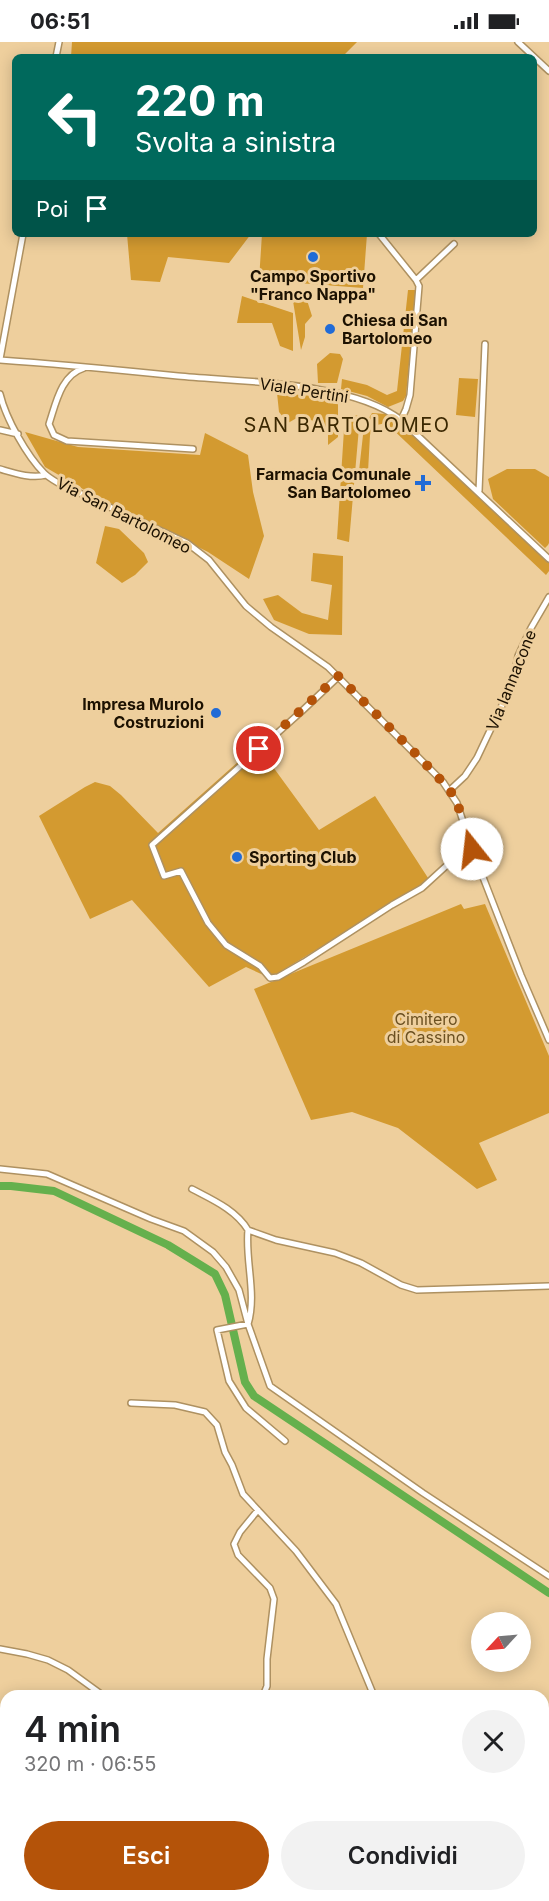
<!DOCTYPE html>
<html lang="it">
<meta charset="utf-8">
<style>
:root{--surface:#fff;--page:#f2f2f2;--text:#202124;--muted:#757577;--accent:#b45309}
body{margin:0;font-family:Inter,sans-serif;background:var(--page);color:var(--text);height:100vh;display:flex;flex-direction:column;font-size:22px;white-space:nowrap}
*{box-sizing:border-box;margin:0}
p{font-size:20px;color:var(--muted)}
.icon{flex:none;width:33px;height:33px;fill:none;stroke:currentColor;stroke-width:2;stroke-linecap:round;stroke-linejoin:round}
.map{position:relative;flex:1;overflow:hidden}
.panel{position:absolute;left:0px;top:1648px;width:549px;height:212px;display:flex;flex-direction:column;background:var(--surface);border-radius:18px 18px 0 0;box-shadow:0 3px 15px #0003}
.panel>*{flex:none}
.top-card{position:absolute;left:12px;top:12px;width:525px;height:183px;border-radius:9px;box-shadow:0 3px 15px #0003;background:#00695c;color:#fff;overflow:hidden}
.needle{width:39px;rotate:244deg}
.controls{position:absolute;left:471px;top:1570px;display:grid;gap:12px}
.controls a{display:grid;place-items:center;width:60px;height:60px;border-radius:50%;background:var(--surface);box-shadow:0 3px 15px #0003;font-size:30px}
.pin{position:absolute;display:grid;place-items:center;width:51px;height:51px;color:#fff;margin:-26px;border:3px solid #fff;border-radius:50%;box-shadow:0 2px 6px #0007}
.me{position:absolute;width:66px;margin:-33px;rotate:344deg;stroke-linejoin:round;filter:drop-shadow(0 0 4px #0008)}
.turn{display:flex;align-items:center;gap:21px;height:126px;padding:0 24px;font-size:27px}
.turn .icon{width:78px;height:78px;stroke-width:2.5}
.turn b{display:block;font-size:42px;line-height:51px}
.then{display:flex;align-items:center;height:57px;padding:0 24px;background:#0003;gap:12px;font-size:22px}
.round{display:grid;place-items:center;flex:none;width:63px;height:63px;border-radius:32px;background:var(--page)}
.headline{display:flex;align-items:center;justify-content:space-between;height:102px;padding:0 24px}
h1{font-size:36px;font-weight:600;line-height:45px}
.cta{display:flex;gap:12px;margin-top:auto;padding:12px 24px}
.cta a{flex:1;height:69px;border-radius:36px;background:var(--accent);color:#fff;font-size:24px;font-weight:600;line-height:69px;text-align:center}
.cta a+a{background:var(--page);color:var(--text)}
.status{display:flex;justify-content:space-between;align-items:center;height:42px;padding:0 30px;background:var(--surface);direction:ltr}
.status svg{height:16px;fill:currentColor}
.map>svg:first-child{display:block}
</style>
<div class="status"><b>06:51</b><svg viewBox="0 0 49 12"><path d="M0 12V9h3v3zM5 12V6h3v6zM10 12V3h3v9zM15 12V0h3v12zM26 1h20v11H26zM47 4h2v5h-2z"/></svg></div>
<div class="map">
<svg width="549" height="1859" viewBox="0 0 549 1859">
<rect width="100%" height="100%" fill="#eecf9d"/>
<path fill="#d39a30" d="M72,0h285l-15,15h-271z
M127,192h124l-22,29 -61,-6 -8,25 -29,-2z
M262,192h105l-4,54 -104,-8z
M408,248h8l-10,106 -3,5 -15,6 -21,-11 -26,-7 1,-10 25,6 20,10 10,-4z
M242,254l51,17v38l-13,-5 -8,-23h-35z
M306,255l6,19 -7,8v13l-4,13 -8,-49z
M330,311l10,1 3,5 -6,24h-19l-1,-19z
M459,336l19,1 -3,38 -19,-2z
M277,351l61,5v39l-10,8v-11l-6,-8 -6,1 -4,-7 -4,2 -6,-7 -14,8 -9,-11z
M372,371l14,1 17,12 146,136v9l-3,4 -160,-152 -14,3 -2,9 -2,37 -9,-1 5,-45z
M345,372l15,2 -11,126 -12,-3z
M25,390l53,15 122,8 5,-22 43,22 5,37 11,44 -15,43 -41,-27 -120,-60 -43,-25z
M507,427h28l14,8v66l-1,2 -3,3 -52,-49 -5,-20z
M105,484l14,3 25,24 4,9 -13,13 -13,8 -26,-20z
M313,511l30,3 -1,79 -33,-1 -35,-14 -11,-21 15,-4 24,18 26,7 4,-35 -21,-4z
M257,703l62,85 56,-34 55,85 -160,97 -24,-11 -37,20 -77,-87 -42,19 -51,-103 46,-29 10,-5 15,4 11,9 37,38z
M461,862l3,5 21,-5 64,152v57l-70,30 18,37 -20,9 -79,-61 -46,-16 -41,8 -57,-131z"/>
<g fill="none" stroke-linecap="round" stroke-linejoin="round">
<path stroke="#65b04d" stroke-width="8" d="M0,1144h11l43,5 114,54 47,29 10,21 20,87 9,14 295,197"/>
<defs>
<path id="minor" d="M518,0l31,29
M56,15l3,-15
M379,192l37,46 3,6 -9,109 -4,14 -5,11
M416,238l38,-36
M0,317l23,-125
M0,318c60,4 119,10 178,16 63,6 173,5 223,44l148,139
M84,326c-23,7 -28,35 -35,56l5,11 13,6 126,8
M0,352c6,25 27,62 44,79 5,5 11,8 16,11l127,59 22,17 37,46 25,21 57,40 115,115 14,21 15,46 49,126 28,65
M0,388l18,4
M0,427c14,4 31,10 46,6
M479,449l6,-147
M338,635l-36,34 -150,134 12,31 17,-5 27,52 18,22 34,21 10,12 8,-1 26,-15 88,-57 30,-17 35,-32 15,-7
M450,748l15,-14 12,-18 36,-76 5,-26 13,-28 18,-31
M0,1127l47,5 104,45 33,12 29,21 13,15 13,23 9,34 22,62 153,107 126,83
M192,1147c21,11 44,21 56,41
M131,1361l44,2 30,7 12,13 8,27 7,13 11,29 53,57 40,53 38,92
M285,1399l-39,-33 -17,-27 -12,-51 31,-6c9,-30 -3,-63 0,-94l28,10 59,13 26,10 40,22 16,5 132,-4
M258,1468l-18,22 -6,12 4,11 32,33 4,11 -7,60v27l-4,10
M0,1607l27,5 21,6 20,10 33,24 17,2
M543,1763l6,1
M216,1854l7,5"/>
</defs>
<use href="#minor" stroke="#ae9161" stroke-width="8"/>
<use href="#minor" stroke="#fff" stroke-width="5"/>
</g>
<g fill="none" stroke-linecap="round" stroke-linejoin="round">
<path stroke="#b45309" stroke-width="10" stroke-dasharray="0 18" d="M259,707l79,-73 82,82 30,32 13,27 9,32"/>
</g>
<g fill="#216bd6" stroke="#eecf9d" stroke-width="2">
<circle cx="313" cy="215" r="6"/>
<circle cx="330" cy="287" r="6"/>
<path d="M420 432h6v6h6v6h-6v6h-6v-6h-6v-6h6z"/>
<circle cx="216" cy="671" r="6"/>
<circle cx="237" cy="815" r="6"/>
</g>
<g text-anchor="middle" stroke-width="6" stroke-linejoin="round" paint-order="stroke">
<g font-size="16" font-weight="bold" fill="#1c1101" stroke="#eecf9d" text-anchor="start">
<text x="313" y="240" text-anchor="middle">Campo Sportivo<tspan x="313" dy="18">"Franco Nappa"</tspan></text>
<text x="342" y="284">Chiesa di San<tspan x="342" dy="18">Bartolomeo</tspan></text>
<text x="411" y="438" text-anchor="end">Farmacia Comunale<tspan x="411" dy="18">San Bartolomeo</tspan></text>
<text x="204" y="668" text-anchor="end">Impresa Murolo<tspan x="204" dy="18">Costruzioni</tspan></text>
<text x="249" y="821">Sporting Club</text>
</g>
<g font-size="16" fill="#1c1101" stroke="#eecf9d">
<text transform="translate(304 348) rotate(9)" y="6">Viale Pertini</text>
<text transform="translate(124 473) rotate(27)" y="6">Via San Bartolomeo</text>
<text transform="translate(511 638) rotate(-68)" y="6">Via Iannacone</text>
</g>
<g font-size="16" fill="#6c5121" stroke="#eecf9d">
<text x="426" y="983">Cimitero<tspan x="426" dy="18">di Cassino</tspan></text>
</g>
<g font-size="20" letter-spacing="1.5" fill="#3b2802" stroke="#eecf9d">
<text x="347" y="390">SAN BARTOLOMEO</text>
</g>
</g>
</svg>
<div class="controls">
<a><svg class="needle" viewBox="-14 -14 28 28"><path d="M0-13l5 13h-10z" fill="#e53935"/><path d="M0 13l5-13h-10z" fill="#757577"/></svg></a>
</div>
<div class="pin" style="left:259px;top:707px;background:#d93025"><svg class="icon" aria-label="arrive" viewBox="0 0 24 24"><path d="M6 21V4h12l-3 4 3 4H6"/></svg></div>
<svg class="me" style="left:472px;top:807px" viewBox="-20 -20 40 40"><circle r="19" fill="#fff"/><path d="M0-13L10 11 0 6-10 11z" fill="#b45309"/></svg>
<div class="top-card">
<div class="turn"><svg class="icon" aria-label="left" viewBox="0 0 24 24"><path d="M17 20v-9H6M10 6l-5 5 5 5"/></svg><div><b>220 m</b>Svolta a sinistra</div></div>
<div class="then">Poi<svg class="icon" aria-label="arrive" viewBox="0 0 24 24"><path d="M6 21V4h12l-3 4 3 4H6"/></svg></div>
</div>
<section class="panel">
<div class="headline"><div><h1>4 min</h1><p>320 m · 06:55</p></div><a class="round"><svg class="icon" aria-label="close" viewBox="0 0 24 24"><path d="M6 6l12 12M18 6L6 18"/></svg></a></div>
<div class="cta"><a>Esci</a><a>Condividi</a></div>
</section>
</div>
